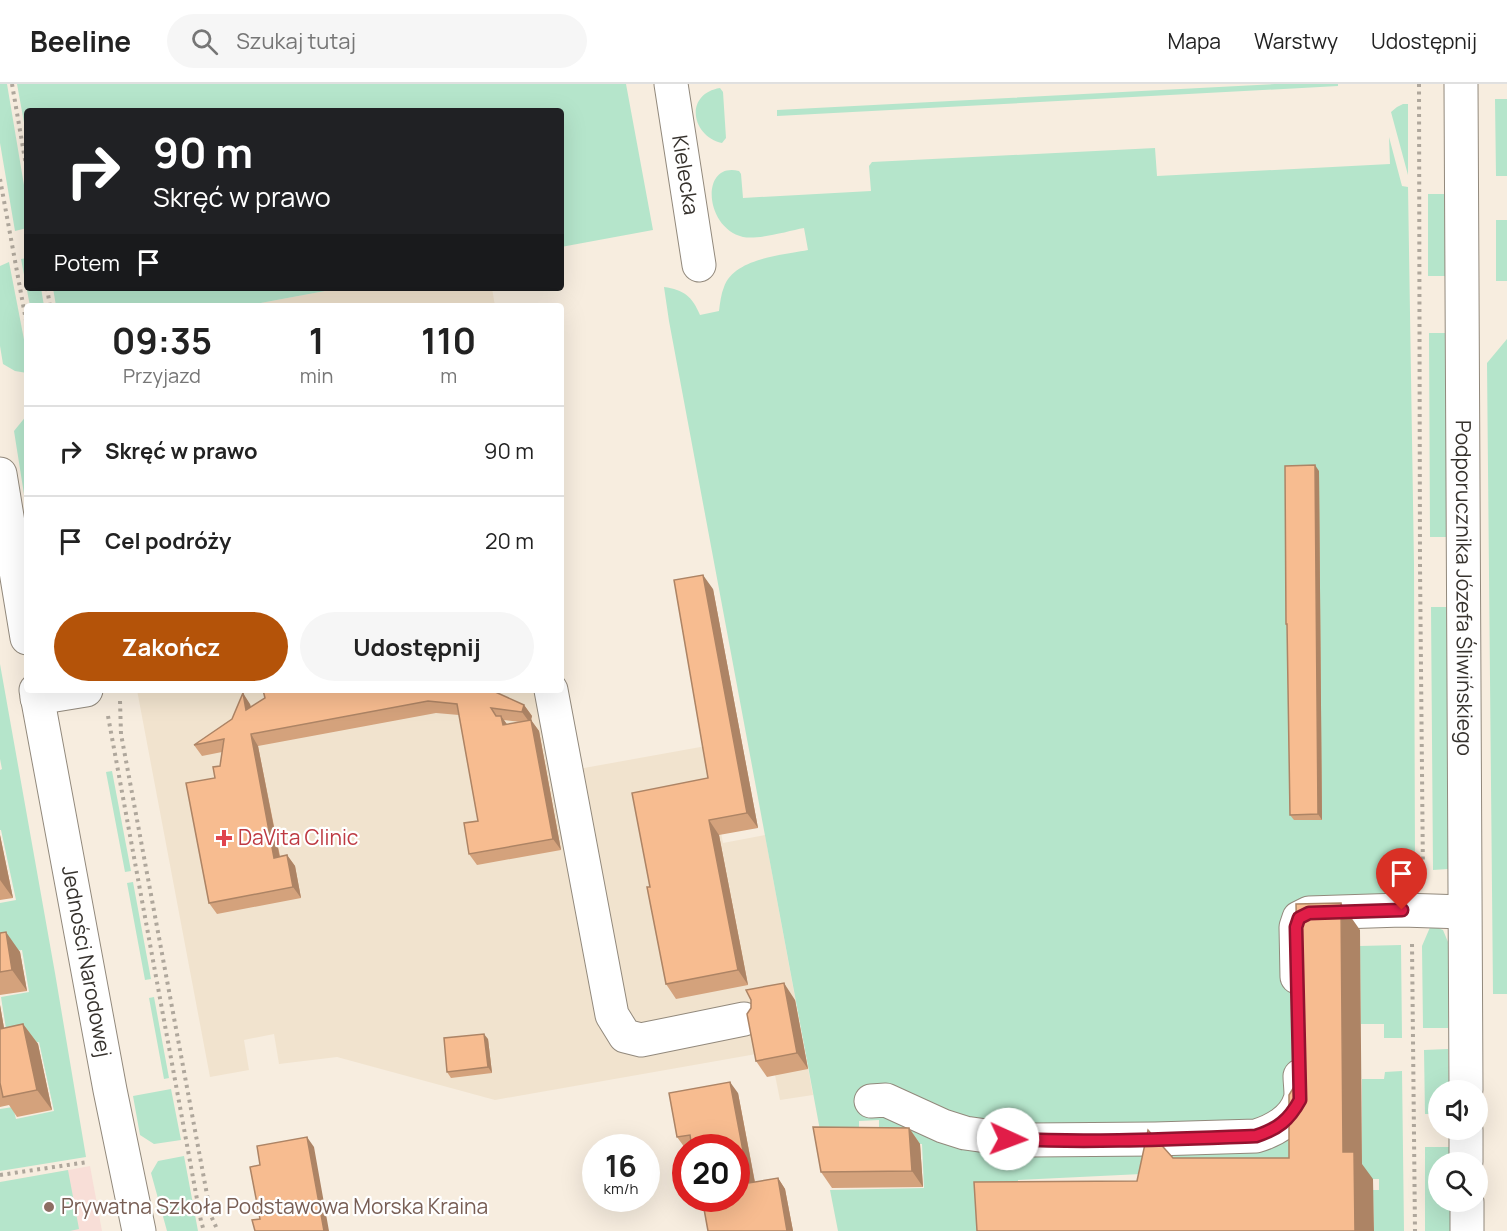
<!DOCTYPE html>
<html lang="pl">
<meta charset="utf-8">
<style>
:root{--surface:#fff;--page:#f6f6f6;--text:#222;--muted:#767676;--line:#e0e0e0;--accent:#b45309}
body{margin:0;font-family:Manrope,sans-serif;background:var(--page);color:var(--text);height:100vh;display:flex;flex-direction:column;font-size:22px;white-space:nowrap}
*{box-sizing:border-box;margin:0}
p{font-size:20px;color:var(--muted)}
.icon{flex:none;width:33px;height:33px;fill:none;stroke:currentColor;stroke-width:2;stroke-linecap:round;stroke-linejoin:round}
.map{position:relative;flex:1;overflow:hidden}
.side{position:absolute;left:24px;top:219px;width:540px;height:390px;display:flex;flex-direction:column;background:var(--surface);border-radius:6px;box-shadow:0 6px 24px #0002}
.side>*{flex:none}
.banner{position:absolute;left:24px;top:24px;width:540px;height:183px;border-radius:6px;box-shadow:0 6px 24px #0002;background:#202124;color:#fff;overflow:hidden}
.controls{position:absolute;left:1428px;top:996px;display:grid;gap:12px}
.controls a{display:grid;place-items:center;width:60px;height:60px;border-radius:50%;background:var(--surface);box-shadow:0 6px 24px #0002;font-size:30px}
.speed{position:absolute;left:582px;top:1050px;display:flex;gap:12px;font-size:30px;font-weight:700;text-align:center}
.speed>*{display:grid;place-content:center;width:78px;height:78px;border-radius:50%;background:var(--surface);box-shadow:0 6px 24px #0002;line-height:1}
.speed small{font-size:15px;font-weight:400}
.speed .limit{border:9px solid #d22;background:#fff;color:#111}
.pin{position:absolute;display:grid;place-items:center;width:51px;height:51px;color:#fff;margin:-62px -26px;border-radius:50% 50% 50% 0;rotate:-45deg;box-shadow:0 0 6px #0007}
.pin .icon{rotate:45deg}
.me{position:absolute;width:66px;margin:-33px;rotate:92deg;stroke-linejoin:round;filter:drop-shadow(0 0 4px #0008)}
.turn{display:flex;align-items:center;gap:21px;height:126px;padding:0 30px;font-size:27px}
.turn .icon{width:78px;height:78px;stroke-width:2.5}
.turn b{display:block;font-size:42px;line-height:51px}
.then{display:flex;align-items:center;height:57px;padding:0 30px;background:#0003;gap:12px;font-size:22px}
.eta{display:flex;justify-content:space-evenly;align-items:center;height:102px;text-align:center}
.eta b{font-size:36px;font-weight:700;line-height:42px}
.primary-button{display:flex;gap:12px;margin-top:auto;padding:12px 30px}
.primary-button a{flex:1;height:69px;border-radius:36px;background:var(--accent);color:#fff;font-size:24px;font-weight:700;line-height:69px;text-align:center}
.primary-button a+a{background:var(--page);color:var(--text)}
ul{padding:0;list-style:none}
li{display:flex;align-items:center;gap:18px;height:90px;padding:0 30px;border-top:2px solid var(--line)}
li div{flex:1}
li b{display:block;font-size:22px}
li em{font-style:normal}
header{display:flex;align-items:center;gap:36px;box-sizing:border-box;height:84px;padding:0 30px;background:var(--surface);border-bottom:2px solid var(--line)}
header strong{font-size:28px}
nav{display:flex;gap:33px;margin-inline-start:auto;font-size:21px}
.search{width:420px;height:54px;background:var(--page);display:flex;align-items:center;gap:15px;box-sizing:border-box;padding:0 21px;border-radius:33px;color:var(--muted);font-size:22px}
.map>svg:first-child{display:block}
</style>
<header>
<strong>Beeline</strong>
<div class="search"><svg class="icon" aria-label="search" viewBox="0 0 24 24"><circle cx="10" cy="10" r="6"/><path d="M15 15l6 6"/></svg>Szukaj tutaj</div>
<nav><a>Mapa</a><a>Warstwy</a><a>Udostępnij</a></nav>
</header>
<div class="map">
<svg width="1507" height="1147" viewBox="0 0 1507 1147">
<rect width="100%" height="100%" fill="#f7eddf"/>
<path fill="#f1e3ce" d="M341,204h151l3,18h-250z
M137,606h423l13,80 133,-24 17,97 42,-8 48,260 -33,5 -5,-25 -13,-22 -267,47 -158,-43 -58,7 -5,-30 -30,6 5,30 -39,7z"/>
<path fill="#f8ded7" d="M90,1082l12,65h-102v-48z"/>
<path fill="#b5e5cb" d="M0,0h7l20,119v25l-12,3 -15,-88z
M17,0h609l27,146 -92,17v-136h-534v28z
M1275,0h63v2l-18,1 -543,29v-6z
M720,4l3,4 3,46 -4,5c-31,-7 -38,-49 -2,-55z
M1495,15h12v77h-11z
M1403,20h5v71l-17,-63 6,-5z
M1389,53l13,49 6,1 6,378 1,299 -13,29 1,6 -97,27 2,244 -146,3 -144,7v28h-25v-26h-12v49h-143l-8,-41 94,-2 -2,-44 -43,-1v-23l-20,1v20h-37l-153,-820 -5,-34c20,3 28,9 36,28l19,-4c1,-8 2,-17 5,-24 10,-29 59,-32 84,-37l-4,-22c-16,3 -45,12 -61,9 -39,-9 -43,-76 -4,-66l2,3 2,24 128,-7 -2,-25 3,-4 283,-14 2,28 233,-12z
M1428,110h17l1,82h-18z
M1496,136h11v61h-11z
M27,174v30h14l3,18h-14l-9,-47z
M9,178l18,93v18l-12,-2 -12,-7 -3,-18v-80z
M53,204h288l-96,18h-189z
M1429,249h18v204h-17z
M1507,255v655h-14l-6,-631z
M27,331v98l-13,-82z
M1431,523h16l1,262 -15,1z
M0,580l55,309 31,184 -86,14v-62l13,-2 3,12 38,-8 -15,-69 -30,6 -8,-51 28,-5 -7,-42 -22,3v-50l16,-3 -15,-70h-1v-60l2,-1 -2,-10z
M112,687l19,100 -6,1 -19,-100z
M133,798l18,97 -6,1 -18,-97z
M1431,841l12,5 5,12v86h-25l-1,-82z
M1401,861l1,93h-18v-14h-23l-1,-78z
M154,913l15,81 -5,1 -15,-81z
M1448,965l1,41h-11v24h-13l-1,-64z
M1402,987l2,160h-30l-1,-41h6v-11h-17v-100h22l1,-7z
M171,1005l10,51 -27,4 -14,-9 -7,-39z
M1425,1063h24v15h-11v40h12v29h-25z
M184,1072l14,75h-31l-16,-58 7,-12z
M68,1086l11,59 -9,2h-70v-49z"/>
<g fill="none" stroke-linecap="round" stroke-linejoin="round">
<defs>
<g id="minor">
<path id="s1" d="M671,0l28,181"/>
<path id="s2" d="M1461,0l5,1006"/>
<path d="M0,390l27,164"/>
<path id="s3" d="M36,606l74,400 29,141"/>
<path d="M551,606l61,325 13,21 16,4 103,-21"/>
<path d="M37,614l49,-8"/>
<path d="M1297,893l-1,-50 3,-9 10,-5 93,-3 62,2"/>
<path d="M871,1017l15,-1 57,26 22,7 43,6 22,1 125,-1 101,-3c17,-5 38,-16 44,-36 2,-6 0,-17 0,-24"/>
<path d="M1466,1046v32"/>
<path d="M1467,1118v29"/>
</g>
</defs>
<use href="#minor" stroke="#92897c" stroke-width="35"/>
<path stroke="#afa79c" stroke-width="4" stroke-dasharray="3 4.5" stroke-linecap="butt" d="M12,0l15,87
M1419,0l1,482 3,309
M0,95l27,147
M47,204l3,18
M120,617l1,33 90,482 7,15
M108,632l93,505 3,10
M1412,860l3,287
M0,1091l88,-13"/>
<use href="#minor" stroke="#fff" stroke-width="33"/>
</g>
<path fill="#d4a27c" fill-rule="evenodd" d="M1319,387l3,349h-28l-4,-5 -3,-189 -1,-2z
M713,505l45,239 -39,7 29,150 -72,14 -10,-15 -16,-97 58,-109z
M263,606l261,15 8,11 -1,4 8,11 22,119 -84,15 -8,-11 9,-33 -19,-106 -23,-2 -178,33 22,110 7,-1 8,11 6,32 -84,16 -8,-11 6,-125 5,-12 2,-14 -20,4 -8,-11 38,-26 18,-15 1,3 14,-9zM504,636l17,2 -14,3z
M0,751l13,63 -13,2z
M0,849l20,19 7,39 -27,4z
M795,916l13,69 -41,8 -11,-16z
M0,921l4,23 19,-4 15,20 14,66 -35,7 -8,-12 -9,2z
M488,955l4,34 -41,5 -4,-6z
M738,1009l17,89 23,-4 7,11 8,42h-85l-16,-84 -7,1 -8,-11z
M909,1044l11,16 3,43 -91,1 -11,-16z"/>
<path fill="#ad8465" d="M1315,381l4,6 3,349 -4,-6z
M703,491l10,14 45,239 -11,-15z
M243,609l7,11 4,17 -8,-11z
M524,621l8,11 -2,7 -8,-11z
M501,632l8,11 -6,-2z
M531,636l8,11 22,119 -8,-11z
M251,650l7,12 24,123 -8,-11z
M709,736l10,15 29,150 -10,-15z
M0,751l13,63 -13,-18z
M287,771l8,11 6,32 -8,-11z
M1341,819l19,27 2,234 11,15 1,52h-19l-12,-79z
M6,848l14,20 7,39 -15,-21z
M784,899l11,17 13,69 -11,-16z
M0,921l8,46 -8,-12z
M23,940l15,20 14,66 -15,-20z
M484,950l4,5 4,34 -4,-6z
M730,998l8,11 19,101 -8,-11z
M909,1044l11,16 3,43 -11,-16z
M307,1053l7,10 15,84h-5z
M778,1094l7,11 8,42h-6z"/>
<path fill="#f7bc90" stroke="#ad8465" stroke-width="1.5" d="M1315,381l3,349 -28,1 -3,-191h-1l-1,-158z
M703,491l44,238 -38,7 29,150 -72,14 -19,-97h3l-18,-94 76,-15 -34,-198z
M263,606h228l33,15 -2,7 -31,-4 5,8h5l2,9 28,-5 22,119 -84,15 -5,-31 14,-2 -21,-117 -29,-3 -177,33 23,124 13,-3 6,32 -84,16 -23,-120 29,-5 -2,-11 7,-1 4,-27 -30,6 38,-26 11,-26 3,17 19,-12z
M1341,819l2,249h11l1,79h-378l-3,-49 163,-1 11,-51 25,28h116v-63l8,-13 3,-10 -4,-168z
M6,848l6,38 -12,2v-39z
M784,899l13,70 -41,8 -9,-47 4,-6v-8l-5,-10z
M23,940l14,66 -34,7 -3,-14v-54z
M484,950l4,33 -41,5 -3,-34z
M730,998l19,101 29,-5 9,53h-79l-6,-33h34v-50h-44l-2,-13 -13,2 -8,-44z
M813,1043l96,1 3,43 -91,1z
M307,1053l17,94h-69l-3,-11 8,-1 -10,-52 10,-2 -3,-19z"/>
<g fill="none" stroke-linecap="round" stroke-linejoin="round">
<defs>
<path id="route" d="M1008,1055c83,4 166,0 248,-3 22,-7 33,-16 44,-36l-4,-173 3,-9 10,-5 93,-3"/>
</defs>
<use href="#route" stroke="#92132f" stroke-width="15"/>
<use href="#route" stroke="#e11d48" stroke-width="10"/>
</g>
<path fill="#e0444e" stroke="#fff" stroke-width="2" d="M221 745h6v6h6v6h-6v6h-6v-6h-6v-6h6z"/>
<circle fill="#8d6e63" stroke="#fff" stroke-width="2" cx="49" cy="1123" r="6"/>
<g text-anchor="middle" stroke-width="4.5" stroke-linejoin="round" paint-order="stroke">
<g font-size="21" fill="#36322d" stroke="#fff">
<text dy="7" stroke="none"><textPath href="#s1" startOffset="92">Kielecka</textPath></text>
<text dy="7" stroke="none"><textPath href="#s2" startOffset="504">Podporucznika Józefa Śliwińskiego</textPath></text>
<text dy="7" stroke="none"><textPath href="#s3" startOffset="276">Jedności Narodowej</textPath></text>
</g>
<g font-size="21" fill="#be3a42" stroke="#fff" text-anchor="start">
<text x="238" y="761">DaVita Clinic</text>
</g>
<g font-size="21" fill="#785e54" stroke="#fff" text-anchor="start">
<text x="61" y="1130">Prywatna Szkoła Podstawowa Morska Kraina</text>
</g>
</g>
</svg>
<div class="controls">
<a><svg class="icon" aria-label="sound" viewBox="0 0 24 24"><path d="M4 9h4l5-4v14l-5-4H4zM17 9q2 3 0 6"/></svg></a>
<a><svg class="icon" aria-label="search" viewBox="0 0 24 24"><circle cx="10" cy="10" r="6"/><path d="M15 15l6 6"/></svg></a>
</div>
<div class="speed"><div>16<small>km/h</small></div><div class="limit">20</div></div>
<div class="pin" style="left:1402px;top:826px;background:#d93025"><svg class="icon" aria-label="arrive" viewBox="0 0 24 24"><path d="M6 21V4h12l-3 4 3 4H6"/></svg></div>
<svg class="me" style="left:1008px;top:1055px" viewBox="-20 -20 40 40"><circle r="19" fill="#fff"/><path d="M0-13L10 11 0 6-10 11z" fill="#e11d48"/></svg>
<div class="banner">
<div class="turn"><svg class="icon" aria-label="right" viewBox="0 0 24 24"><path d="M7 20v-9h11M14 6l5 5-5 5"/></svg><div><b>90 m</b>Skręć w prawo</div></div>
<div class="then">Potem<svg class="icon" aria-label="arrive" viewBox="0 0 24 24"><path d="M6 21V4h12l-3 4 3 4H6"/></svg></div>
</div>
<section class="side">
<div class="eta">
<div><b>09:35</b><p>Przyjazd</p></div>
<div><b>1</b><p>min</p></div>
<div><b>110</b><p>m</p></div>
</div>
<ul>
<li><svg class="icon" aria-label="right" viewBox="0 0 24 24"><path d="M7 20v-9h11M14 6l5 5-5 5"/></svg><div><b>Skręć w prawo</b></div><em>90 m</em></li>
<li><svg class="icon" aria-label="arrive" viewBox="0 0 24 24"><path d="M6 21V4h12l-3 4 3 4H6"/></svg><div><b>Cel podróży</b></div><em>20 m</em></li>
</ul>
<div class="primary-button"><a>Zakończ</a><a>Udostępnij</a></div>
</section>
</div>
